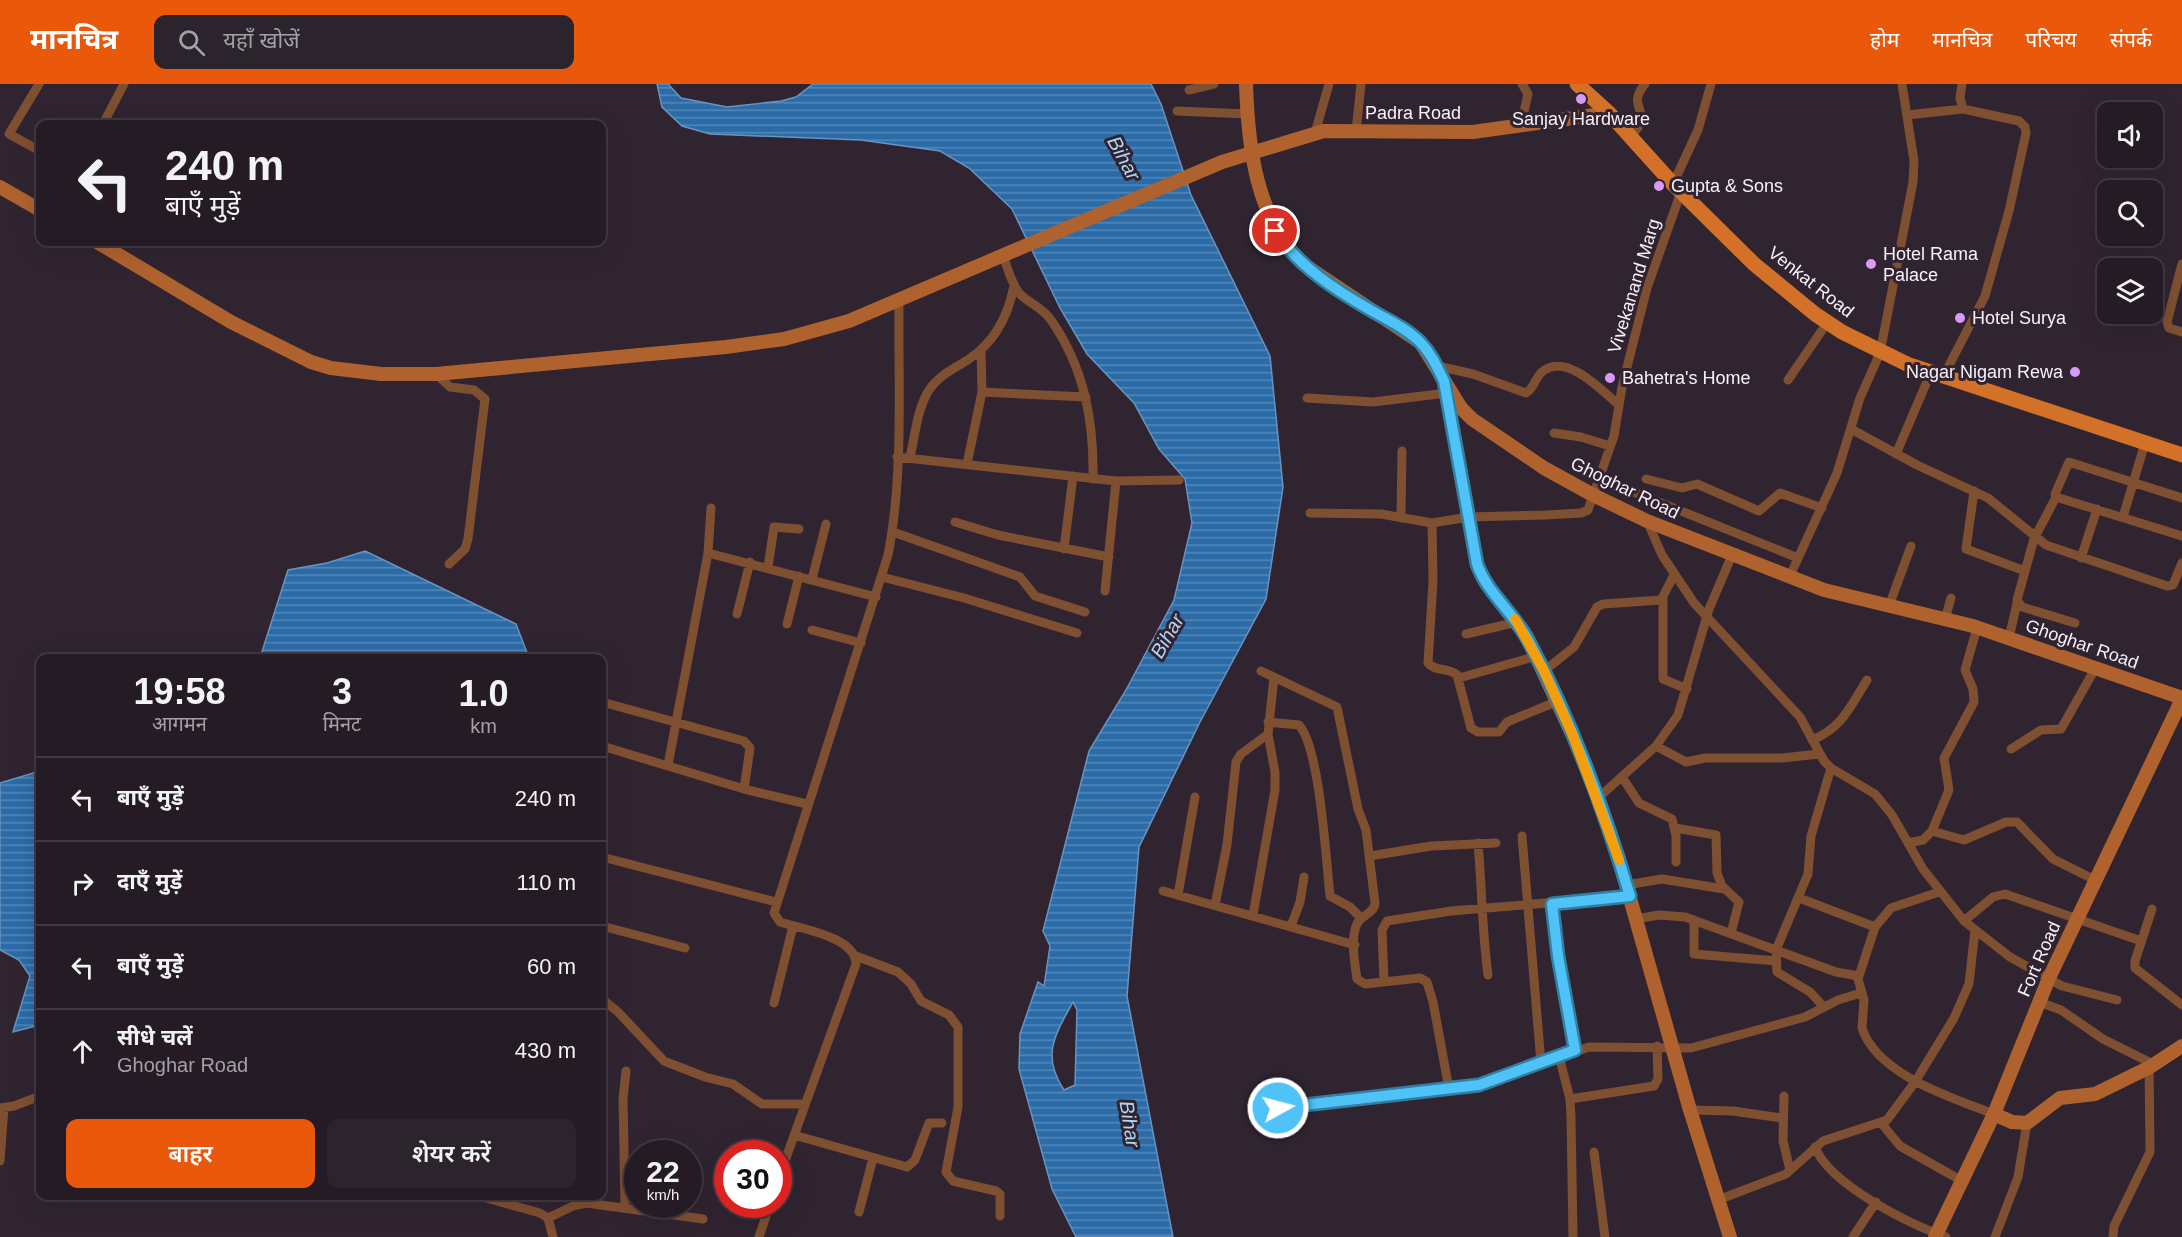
<!DOCTYPE html>
<html lang="hi">
<meta charset="utf-8">
<style>
:root{--surface:#241b25;--page:#2c242d;--text:#f1f3f6;--muted:#a3a1a7;--line:#413942;--accent:#ea580c}
body{margin:0;font-family:Helvetica,"Noto Sans Devanagari",sans-serif;background:var(--page);color:var(--text);height:100vh;display:flex;flex-direction:column;font-size:22px;white-space:nowrap}
*{box-sizing:border-box;margin:0}
p{font-size:20px;color:var(--muted)}
.icon{flex:none;width:33px;height:33px;fill:none;stroke:currentColor;stroke-width:2;stroke-linecap:round;stroke-linejoin:round}
.map{position:relative;flex:1;overflow:hidden}
.sheet{position:absolute;left:36px;top:570px;width:570px;height:546px;display:flex;flex-direction:column;background:var(--surface);border-radius:12px;box-shadow:0 6px 24px #0002,0 0 0 2px var(--line)}
.sheet>*{flex:none}
.hud{position:absolute;left:36px;top:36px;width:570px;height:126px;border-radius:12px;box-shadow:0 6px 24px #0002,0 0 0 2px var(--line);background:#241b25;color:var(--text);overflow:hidden}
.fabs{position:absolute;left:2097px;top:18px;display:grid;gap:12px}
.fabs a{display:grid;place-items:center;width:66px;height:66px;border-radius:12px;background:var(--surface);box-shadow:0 6px 24px #0002,0 0 0 2px var(--line);font-size:30px}
.speed{position:absolute;left:624px;top:1056px;display:flex;gap:12px;font-size:30px;font-weight:700;text-align:center}
.speed>*{display:grid;place-content:center;width:78px;height:78px;border-radius:50%;background:var(--surface);box-shadow:0 6px 24px #0002,0 0 0 2px var(--line);line-height:1}
.speed small{font-size:15px;font-weight:400}
.speed .limit{border:9px solid #d22;background:#fff;color:#111}
.pin{position:absolute;display:grid;place-items:center;width:51px;height:51px;color:#fff;margin:-26px;border:3px solid #fff;border-radius:50%;box-shadow:0 2px 6px #0007}
.me{position:absolute;width:66px;margin:-33px;rotate:83deg;stroke-linejoin:round;filter:drop-shadow(0 0 4px #0008)}
.turn{display:flex;align-items:center;gap:21px;height:126px;padding:0 30px;font-size:27px}
.turn .icon{width:78px;height:78px;stroke-width:2.5}
.turn b{display:block;font-size:42px;line-height:51px}
.eta{display:flex;justify-content:space-evenly;align-items:center;height:102px;text-align:center}
.eta b{font-size:36px;font-weight:600;line-height:42px}
.primary-button{display:flex;gap:12px;margin-top:auto;padding:12px 30px}
.primary-button a{flex:1;height:69px;border-radius:12px;background:var(--accent);color:#fff;font-size:24px;font-weight:600;line-height:69px;text-align:center}
.primary-button a+a{background:var(--page);color:var(--text)}
ul{padding:0;list-style:none}
li{display:flex;align-items:center;gap:18px;height:84px;padding:0 30px;border-top:2px solid var(--line)}
li div{flex:1}
li b{display:block;font-size:22px}
li em{font-style:normal}
header{display:flex;align-items:center;gap:36px;box-sizing:border-box;height:84px;padding:0 30px;background:var(--accent);color:#fff}
header strong{font-size:28px}
nav{display:flex;gap:33px;margin-inline-start:auto;font-size:21px}
.search{width:420px;height:54px;background:var(--page);display:flex;align-items:center;gap:15px;box-sizing:border-box;padding:0 21px;border-radius:12px;color:var(--muted);font-size:22px}
.map>svg:first-child{display:block}
</style>
<header>
<strong>मानचित्र</strong>
<div class="search"><svg class="icon" aria-label="search" viewBox="0 0 24 24"><circle cx="10" cy="10" r="6"/><path d="M15 15l6 6"/></svg>यहाँ खोजें</div>
<nav><a>होम</a><a>मानचित्र</a><a>परिचय</a><a>संपर्क</a></nav>
</header>
<div class="map">
<svg width="2182" height="1153" viewBox="0 0 2182 1153">
<defs>
<pattern id="water-rules" width="6" height="5" patternUnits="userSpaceOnUse" patternTransform="scale(1.5)"><rect width="6" height="5" fill="#2b6ba7"/><path d="M0 2.5h6" fill="none" stroke="#5588b8"/></pattern>
</defs>
<rect width="100%" height="100%" fill="#302431"/>
<path fill="url(#water-rules)" stroke="#6993c0" stroke-width="1.5" fill-rule="evenodd" d="M657,0h11l13,14 46,9 54,-6 15,-4 17,-13h338l10,20 30,91 79,161 13,131 -17,112 -66,123 -61,125 -12,149 46,241h-97l-24,-48 -33,-120 1,-35 18,-52 6,4 6,-40 -7,-15 46,-180 37,-61 48,-90 18,-77 -7,-44 -26,-30 -25,-46 -47,-49 -27,-46 -48,-99 -43,-41 -29,-17 -79,-11 -151,-6 -28,-8 -20,-19zM1073,918l4,8 -2,75 -11,5c-23,-35 -9,-55 9,-88z
M365,467l151,73 13,34h-269l28,-88 39,-7z
M40,687v254l-27,7 17,-56 -11,-16 -19,-10v-167z"/>
<g fill="none" stroke-linecap="round" stroke-linejoin="round">
<path stroke="#7f4f31" stroke-width="9" d="M39,0l-30,50 31,17
M1189,6l25,-6
M1177,27l70,3
M1907,31l56,-6
M103,40l21,-40
M1521,41l7,-31 -6,-10
M1356,47l5,-47
M1315,49l14,-49
M1629,53c30,-26 -6,-27 16,-53
M1673,100l25,-54 13,-46
M1003,172c5,12 8,28 17,38 10,10 23,14 31,26 34,49 43,102 42,159
M2182,180l-15,58 2,6 13,4
M1437,282l36,8 53,19c8,-4 9,-16 17,-22 25,-18 59,20 76,34
M436,290l14,13 24,3 11,9 -17,140 -3,10 -16,15
M1943,293l42,-81 24,-85 17,-78 -1,-6 -6,-6 -56,-12 -3,-11 2,-14
M1788,296l39,-57
M982,308l104,5
M1307,314l66,4 74,-9
M1851,345l66,36 71,33 58,47 121,41 6,-1 9,-22
M1554,349l27,4 29,9
M1896,370l35,-82
M897,373l219,24 63,-1
M910,373c5,-21 7,-48 19,-67 10,-15 25,-21 40,-31 26,-17 39,-43 45,-73
M967,380l15,-72 -1,-42
M1599,394l199,80
M1646,395l36,9 15,-4 62,27 21,-18 42,15
M1974,407l-8,58 59,22
M2056,413l-22,42 -17,61 5,7 53,16
M2182,414l-113,-36 -14,32 1,3 126,39
M1310,429l71,1 51,9 37,-6 77,-2 35,-2 7,-3 26,-74 8,-49 25,-99 34,-96
M2123,433l22,-74
M1401,434l1,-67
M1647,437l15,34 32,48 106,114 24,44 7,7 44,26 17,21 31,54 41,52 46,36 52,29 55,14
M955,438l43,13 111,22
M1432,439l1,58 -5,82c7,9 21,4 29,12l14,53 7,4h21l8,-10 51,-21
M893,448l127,45 15,19 50,16
M1064,465l9,-73
M708,469l168,44
M2081,474l16,-49
M768,483l6,-40 25,2
M882,493l82,21 113,35
M1789,494l48,-105 23,-75 20,-45 33,-171 1,-21 -12,-77
M812,495l14,-55
M1105,507l11,-110
M1663,514v81l24,10
M1889,522l22,-60
M737,530l13,-52
M1945,535l6,-21
M787,540l12,-48
M812,546l49,13
M1466,550l51,-12
M2009,554l8,-35
M1261,587l76,36 21,102 8,21 9,73c-1,11 -14,12 -18,21 -7,14 -2,41 0,55l8,5 55,-6 7,4 6,20 16,87
M1544,587l30,-24 23,-40 6,-3 58,-4 13,-25
M1459,594l78,-22
M602,618l142,39 6,7 -6,41
M1268,638l31,3c21,23 27,136 31,171l20,11 11,11
M1812,656c30,-12 38,-33 55,-60
M602,662l142,43 63,15
M1656,662l30,16 19,-4h77l37,-4
M2011,665l30,-19 20,-1 35,-62
M668,681l40,-212 3,-45
M1622,693l17,26 33,16 4,17v26
M1598,714l58,-52 22,-31 31,-106 23,-54
M1675,744l41,7 1,38 5,13 17,16 -8,31
M1932,747l32,9 42,-18h11l36,37 42,21
M1522,752l19,227
M1478,759c4,45 4,88 10,132
M1908,759l15,-3 9,-9 17,-41 -5,-32 30,-56 -1,-13 -8,-19 12,-42
M1370,772l61,-10 65,-3
M602,773l174,45
M1626,801l36,-6 62,10
M1163,807l192,54
M1939,808l-48,16 -16,19 -17,52 6,21 -2,28c15,47 91,70 132,86
M1178,811l17,-98
M1799,814l76,29
M1552,820l6,52 17,94
M1215,821l12,-60 9,-83 5,-8 27,-20
M2152,825l-17,52v7l47,37
M1253,831l22,-125v-18l-7,-38 6,-57
M1636,835l23,-4 26,2 151,55 23,4
M1694,836v34l82,7
M1964,837l29,-24 12,-3 136,47
M602,842l83,22
M1291,842l9,-24 4,-25
M856,872l42,16 13,12 10,17 28,14 9,12v80l-12,65 7,9 43,10 4,3v22
M1384,898l-2,-52 5,-9 64,-10 179,-15
M602,915l16,13 46,49 41,16 28,7 29,20h43
M2039,918l22,8 42,29 46,23 1,90 -36,74 -1,11
M774,919l19,-77
M1824,923l-14,-15 -33,-20 -1,-22 32,-76 3,-38 20,-68
M1559,972l11,43 1,18 2,120
M1784,1012l-1,45 7,29
M1570,1015l84,-13 4,-7 -1,-33
M0,1024l14,-2 26,-10
M1690,1026l43,1 49,7
M1257,1027l222,-26 110,-38 102,1 114,-31 33,-17 23,-7
M1882,1040l18,22 62,35
M794,1051l113,32 8,-7 14,-37h13
M1815,1063c14,37 94,77 131,90
M1594,1068l11,85
M0,1077l4,-53
M778,1096l78,-216c0,-27 -54,-35 -76,-42l-6,-9 114,-358c16,-82 10,-171 11,-254
M479,1112l61,17 8,5 5,19
M1718,1116l68,-26 37,-33 64,-21 28,-38 39,-64 15,-34 6,-54
M625,1123l-2,-108 3,-28
M859,1128l14,-54
M548,1134l25,-12 13,-3 117,16
M759,1153l11,-33
M1853,1153l23,-35
M1995,1153l23,-60 9,-54"/>
<path stroke="#af622e" stroke-width="14" d="M1246,0c2,63 10,134 57,180l118,79 40,65 11,11 72,49 49,27 54,26 177,69 149,36 209,72
M0,103l40,23
M97,158l134,80 80,40 20,6 50,6h55l290,-27 58,-8 65,-18 373,-159 102,-31 149,1 136,-19
M1446,306l31,174 9,19 41,54 46,99 25,62 20,58 72,254 40,127
M1994,1030l18,8 15,1 33,-25 35,-4 55,-27 32,-21
M1935,1153l59,-123 55,-136 133,-279"/>
<path stroke="#d47128" stroke-width="15" d="M1577,0l32,29 64,71 81,80 61,50 27,18 65,32 275,91"/>
</g>
<g fill="none" stroke-linecap="round" stroke-linejoin="round">
<defs>
<path id="route" d="M1275,147c24,36 62,60 99,81 16,9 33,17 46,30 11,11 17,25 24,39l33,183c10,29 37,49 51,76 44,81 76,169 102,256l-78,8 6,52 17,94 -96,35 -201,23"/>
</defs>
<use href="#route" stroke="#337fa1" stroke-width="15"/>
<use href="#route" stroke="#4fc3f7" stroke-width="10"/>
<path stroke="#f59e0b" stroke-width="10" d="M1515,535l29,52 29,65 46,124"/>
</g>
<g fill="#d99af7" stroke="#302431" stroke-width="2">
<circle cx="1581" cy="15" r="6"/>
<circle cx="1659" cy="102" r="6"/>
<circle cx="1871" cy="180" r="6"/>
<circle cx="1960" cy="234" r="6"/>
<circle cx="2075" cy="288" r="6"/>
<circle cx="1610" cy="294" r="6"/>
</g>
<g text-anchor="middle" stroke-width="6" stroke-linejoin="round" paint-order="stroke">
<g font-size="18" fill="#f9f0f9" stroke="#302431">
<text x="1413" y="35">Padra Road</text>
<text transform="translate(1811 198) rotate(38)" y="6">Venkat Road</text>
<text transform="translate(1634 202) rotate(-73)" y="6">Vivekanand Marg</text>
<text transform="translate(1625 404) rotate(26)" y="6">Ghoghar Road</text>
<text transform="translate(2082 560) rotate(19)" y="6">Ghoghar Road</text>
<text transform="translate(2039 875) rotate(-66)" y="6">Fort Road</text>
</g>
<g font-size="18" fill="#f9f0f9" stroke="#302431" text-anchor="start">
<text x="1581" y="41" text-anchor="middle">Sanjay Hardware</text>
<text x="1671" y="108">Gupta &amp; Sons</text>
<text x="1883" y="176">Hotel Rama<tspan x="1883" dy="21">Palace</tspan></text>
<text x="1972" y="240">Hotel Surya</text>
<text x="2063" y="294" text-anchor="end">Nagar Nigam Rewa</text>
<text x="1622" y="300">Bahetra's Home</text>
</g>
<g font-size="20" font-style="italic" fill="#b3d3f4" stroke="#302431">
<text transform="translate(1124 74) rotate(62)" y="7">Bihar</text>
<text transform="translate(1167 552) rotate(-60)" y="7">Bihar</text>
<text transform="translate(1130 1040) rotate(81)" y="7">Bihar</text>
</g>
</g>
</svg>
<div class="fabs">
<a><svg class="icon" aria-label="sound" viewBox="0 0 24 24"><path d="M4 9h4l5-4v14l-5-4H4zM17 9q2 3 0 6"/></svg></a>
<a><svg class="icon" aria-label="search" viewBox="0 0 24 24"><circle cx="10" cy="10" r="6"/><path d="M15 15l6 6"/></svg></a>
<a><svg class="icon" aria-label="layers" viewBox="0 0 24 24"><path d="M12 4l9 5-9 5-9-5zM3 14l9 5 9-5"/></svg></a>
</div>
<div class="speed"><div>22<small>km/h</small></div><div class="limit">30</div></div>
<div class="pin" style="left:1275px;top:147px;background:#d93025"><svg class="icon" aria-label="arrive" viewBox="0 0 24 24"><path d="M6 21V4h12l-3 4 3 4H6"/></svg></div>
<svg class="me" style="left:1278px;top:1024px" viewBox="-20 -20 40 40"><circle r="17" fill="#4fc3f7" stroke="#fff" stroke-width="3"/><path d="M0-11L8 9 0 5-8 9z" fill="#fff"/></svg>
<div class="hud">
<div class="turn"><svg class="icon" aria-label="left" viewBox="0 0 24 24"><path d="M17 20v-9H6M10 6l-5 5 5 5"/></svg><div><b>240 m</b>बाएँ मुड़ें</div></div>
</div>
<section class="sheet">
<div class="eta">
<div><b>19:58</b><p>आगमन</p></div>
<div><b>3</b><p>मिनट</p></div>
<div><b>1.0</b><p>km</p></div>
</div>
<ul>
<li><svg class="icon" aria-label="left" viewBox="0 0 24 24"><path d="M17 20v-9H6M10 6l-5 5 5 5"/></svg><div><b>बाएँ मुड़ें</b></div><em>240 m</em></li>
<li><svg class="icon" aria-label="right" viewBox="0 0 24 24"><path d="M7 20v-9h11M14 6l5 5-5 5"/></svg><div><b>दाएँ मुड़ें</b></div><em>110 m</em></li>
<li><svg class="icon" aria-label="left" viewBox="0 0 24 24"><path d="M17 20v-9H6M10 6l-5 5 5 5"/></svg><div><b>बाएँ मुड़ें</b></div><em>60 m</em></li>
<li><svg class="icon" aria-label="ahead" viewBox="0 0 24 24"><path d="M12 20V5M6 11l6-6 6 6"/></svg><div><b>सीधे चलें</b><p>Ghoghar Road</p></div><em>430 m</em></li>
</ul>
<div class="primary-button"><a>बाहर</a><a>शेयर करें</a></div>
</section>
</div>
